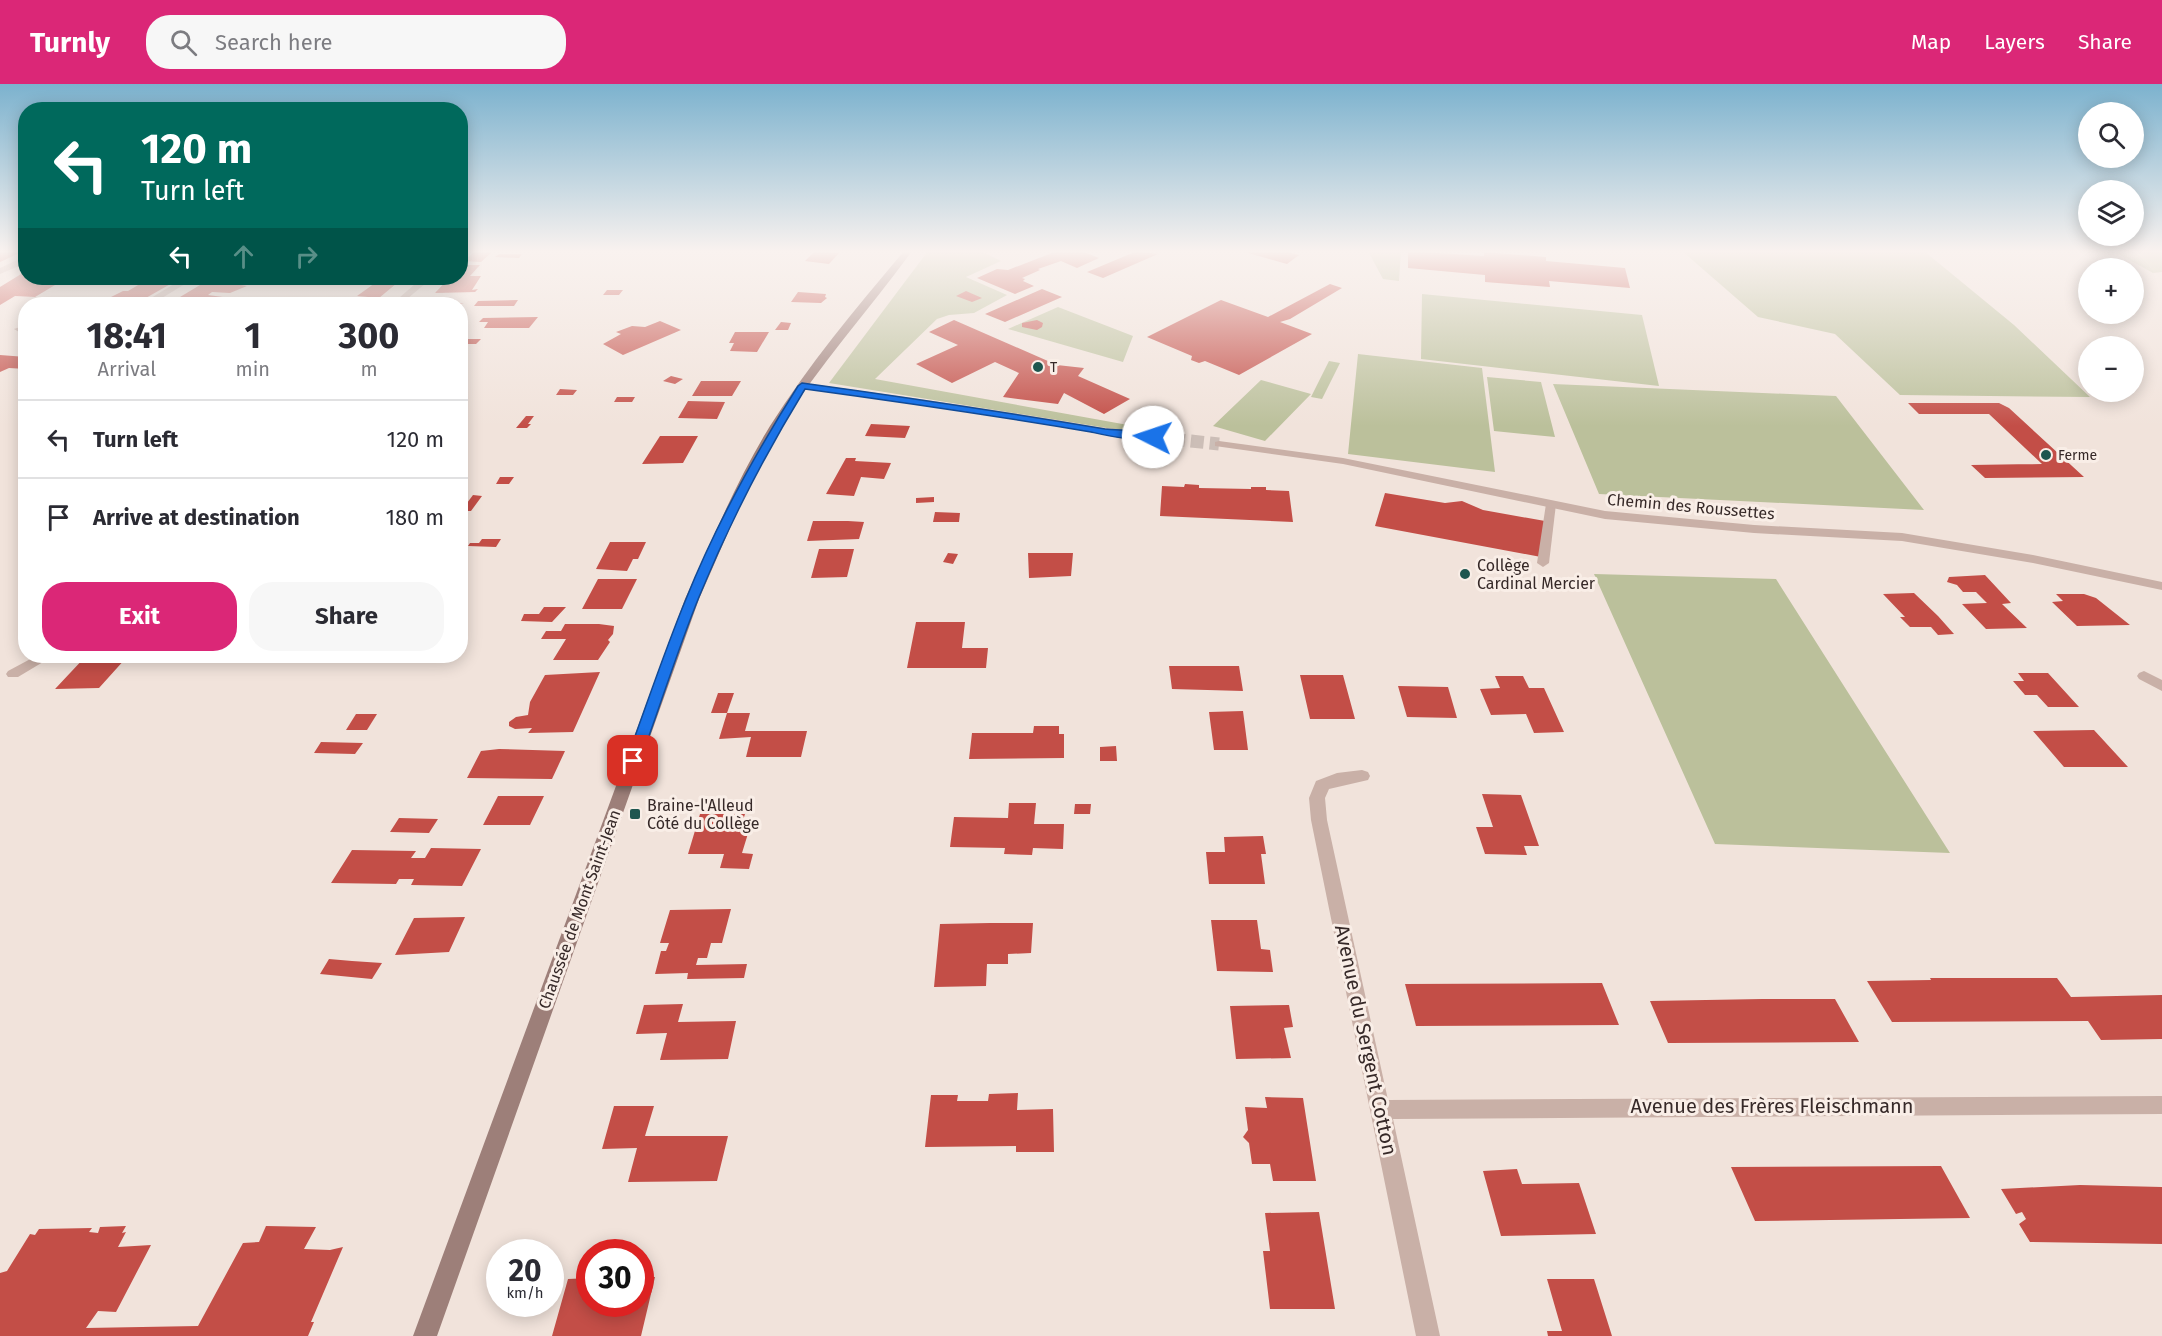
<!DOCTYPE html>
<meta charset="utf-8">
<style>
:root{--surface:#fff;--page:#f7f7f7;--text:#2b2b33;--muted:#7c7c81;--line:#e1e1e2;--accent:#db2777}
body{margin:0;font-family:"Fira Sans",sans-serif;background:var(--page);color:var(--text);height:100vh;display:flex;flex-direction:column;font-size:22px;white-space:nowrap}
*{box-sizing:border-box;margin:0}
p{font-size:20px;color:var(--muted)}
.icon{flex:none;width:33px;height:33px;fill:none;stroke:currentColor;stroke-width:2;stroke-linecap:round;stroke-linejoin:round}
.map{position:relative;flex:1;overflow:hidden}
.details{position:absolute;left:18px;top:213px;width:450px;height:366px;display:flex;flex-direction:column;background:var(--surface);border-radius:24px;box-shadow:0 3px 15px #0003}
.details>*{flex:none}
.banner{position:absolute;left:18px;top:18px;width:450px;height:183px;border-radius:24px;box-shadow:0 3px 15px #0003;background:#00695c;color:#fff;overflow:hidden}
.fabs{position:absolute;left:2078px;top:18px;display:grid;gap:12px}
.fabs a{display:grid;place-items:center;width:66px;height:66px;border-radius:50%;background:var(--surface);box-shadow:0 3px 15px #0003;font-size:30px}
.speed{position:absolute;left:486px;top:1155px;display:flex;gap:12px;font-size:30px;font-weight:700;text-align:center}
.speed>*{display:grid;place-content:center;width:78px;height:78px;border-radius:50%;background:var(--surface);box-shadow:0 3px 15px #0003;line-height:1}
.speed small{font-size:15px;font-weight:400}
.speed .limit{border:9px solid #d22;background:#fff;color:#111}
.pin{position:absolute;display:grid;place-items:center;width:51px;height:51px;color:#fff;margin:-26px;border-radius:12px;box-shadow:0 3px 9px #0006}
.me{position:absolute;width:66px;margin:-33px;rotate:274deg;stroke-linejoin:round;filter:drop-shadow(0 0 4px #0008)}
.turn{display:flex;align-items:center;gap:21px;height:126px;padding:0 24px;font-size:27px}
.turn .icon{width:78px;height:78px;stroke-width:2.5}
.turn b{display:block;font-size:42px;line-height:51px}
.lanes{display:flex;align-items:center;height:57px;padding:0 24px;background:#0003;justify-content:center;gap:30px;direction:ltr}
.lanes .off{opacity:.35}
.eta{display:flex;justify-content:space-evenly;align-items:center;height:102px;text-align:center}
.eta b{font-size:36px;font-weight:700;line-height:42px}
.primary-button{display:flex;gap:12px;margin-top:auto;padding:12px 24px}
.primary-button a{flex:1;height:69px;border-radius:24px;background:var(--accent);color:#fff;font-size:24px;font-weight:700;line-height:69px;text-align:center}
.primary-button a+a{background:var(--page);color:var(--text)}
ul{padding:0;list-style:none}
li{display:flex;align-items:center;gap:18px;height:78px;padding:0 24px;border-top:2px solid var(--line)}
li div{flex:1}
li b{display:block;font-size:22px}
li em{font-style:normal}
header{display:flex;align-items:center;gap:36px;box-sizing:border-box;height:84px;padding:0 30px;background:var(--accent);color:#fff}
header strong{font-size:28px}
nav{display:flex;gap:33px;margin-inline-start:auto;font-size:21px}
.search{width:420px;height:54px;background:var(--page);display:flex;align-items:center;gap:15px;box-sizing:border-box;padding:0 21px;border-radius:24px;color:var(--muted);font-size:22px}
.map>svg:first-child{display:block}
</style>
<header>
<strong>Turnly</strong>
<div class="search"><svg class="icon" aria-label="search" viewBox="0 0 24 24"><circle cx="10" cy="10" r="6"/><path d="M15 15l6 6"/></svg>Search here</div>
<nav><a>Map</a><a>Layers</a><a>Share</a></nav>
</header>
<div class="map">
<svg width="2162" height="1252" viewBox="0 0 2162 1252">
<rect width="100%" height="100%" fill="#f1e3db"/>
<path fill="#bbc09b" d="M928,167h53l20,10 -35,16 41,18 -33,18 -25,2 -12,4 -62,60 264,48 -14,4 -296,-48z
M1368,167h33l-2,30 -16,-2z
M1682,167h242l90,74 76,72 -190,-2 -65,-61 -77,-17z
M2113,167h49v21l-9,1z
M1422,210l220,21 17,71 -238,-27z
M1058,223l75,29 -10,26 -115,-33z
M1358,270l124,14 13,104 -147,-18z
M1329,277l11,2 -18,36 -11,-2z
M1487,293l54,5 14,55 -61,-6z
M1261,296l50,14 -46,47 -52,-15z
M1553,300l283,12 88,114 -325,-16z
M1594,490l182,5 174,274 -235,-9z"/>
<path fill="#c34e47" d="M0,167h24l-24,11z
M475,167h18l-12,11 -17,-1z
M815,167l24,2 -10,11 -24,-3z
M1057,167h29l-2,1 15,6 -22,10 -16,-7 -23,8 2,1 -18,8 3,1 -2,2 11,5 -19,8 -38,-16 20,-9 11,1z
M1137,167l21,3 -55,24 -16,-6z
M1241,167h44l14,4 -12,9z
M1408,167l76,5v-4l62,5v4l79,7 5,20 -81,-7 1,6 -65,-5v-7l-77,-7z
M499,170h23l-3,4 -24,-1z
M460,181h20l-10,11h11l-9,14 6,-1 -3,3 -40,1 14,-15h11z
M26,187v7h16l-6,3 24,1 -25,15 -20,-1 -15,9v-18z
M150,194h31l-44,25 -37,1 5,-4 18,-9h5z
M212,194h33l-10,6 12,2 -17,7 -18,-1 -4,3 22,3 -15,6 -45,-1 30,-18h7l4,-3h-6z
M382,194h21l-24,20 -22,-2z
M1330,200l12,4 -52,31 -10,3 32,12 -73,41 -34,-14 -6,2 -8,-3 1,-4 -45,-19 74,-37 47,17z
M1042,205l20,8 -57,25 -20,-8z
M607,206h16l-4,5h-16z
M966,207l16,7 -10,4 -16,-6z
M798,208l28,2 -1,3 2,1 -6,5 -30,-1z
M422,215h33l-3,3 12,2h-48z
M518,216l-4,6h-40l4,-5z
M314,217l21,1h14l-39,2z
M538,233l-9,11h-45l4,-6h-9l4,-4z
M954,236l103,45 27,3 -6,8 52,23 -26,15 -40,-21 -6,11 -55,-7 16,-24 -24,-11 -43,21 -36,-19 42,-19 -29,-13z
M1037,236l6,3 -1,4 -5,3 -15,-3v-4z
M660,237l21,9 -58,25 -20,-11 18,-10 -5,-2 16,-6 13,1z
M781,238l10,1 -3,7h-13z
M735,248h34l-12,20 -27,-1 4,-8h-5z
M460,255h21l-5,5h-16z
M0,271l26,2v12l-17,-1 -9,4z
M671,292l12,3 -8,5 -12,-3z
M701,297h40l-9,15h-40z
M560,305l17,1 -4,5h-17z
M617,313h18l-3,5h-18z
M688,317l37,1 -8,17 -39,-1z
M1908,319h91l10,5 75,69 -99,1 -14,-13 71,-1 -53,-50h-70z
M526,332h8l-6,8h3l-4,4h-11z
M871,340l39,2 -5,12 -40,-2z
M660,352h38l-15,27 -41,1z
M846,374h10l-1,3 36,2 -7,16 -23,-2 -7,19 -28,-2z
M500,393h14l-5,7h-13z
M1185,400l14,1v3l52,1v-2h15v3l23,1 4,31 -133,-6 2,-30 22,1z
M1385,409l60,10 17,-2 21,9 62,11 -4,36 -166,-31z
M473,411l9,1 -11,15h-10z
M934,413v5l-18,1v-5z
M935,428l25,1 -1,9h-26z
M813,437h35l16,1 -5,17 -52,2z
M482,455h19l-5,8 -28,-1 2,-3h9z
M610,458h36l-8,17h-5l-6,12 -31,-2z
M819,465h35l-7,28 -36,1z
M948,469l10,1 -5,10 -10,-2z
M1028,469h45l-2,23 -42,2z
M1985,491l26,28 -9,1 25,24 -41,1 -24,-25 25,-1 -11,-11h-13l-6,-7 -10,-3 2,-5z
M598,495h39l-15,30h-40z
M1914,509l24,23 16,18 -16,1 -7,-8h-21l-10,-10h5l-22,-23z
M2056,510h28l12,4 34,27 -53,1 -25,-24 11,-1z
M544,523h22l-14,15 -31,-1 3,-7h15z
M916,538h49l-3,26h26l-2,20h-79z
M565,540h34l15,2 -1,8 -5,6 2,2 -12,18h-45l13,-21h-25l5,-8h15z
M86,572h46v1l-6,1 -27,30 -44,1z
M1169,582h70l4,25 -71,-2z
M600,588l-27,60 -45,1 4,-5 -17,1 -6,-3v-4l7,-5 12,-2 2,-13 15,-27z
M2018,589h30l31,34h-31l-11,-12h-12l-12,-14h11z
M1300,591h43l12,44h-45z
M1495,592h28l6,12h15l20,44 -30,1 -8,-19 -35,1 -11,-26 20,-1z
M1398,602l50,1 9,31 -50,-1z
M718,609h16l-7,20h-16z
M1243,627l5,39h-34l-5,-38z
M727,629h23l-5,18h62l-6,26h-55l5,-20 -32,2z
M356,630h21l-10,16h-21z
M1034,642h25v8h5v24l-95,1 3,-26h61z
M2094,646l34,37h-64l-31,-36z
M321,658l42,1 -8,11 -41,-1z
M1116,662l1,15h-17v-14z
M499,665l66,2 -13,28 -85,-1 14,-27z
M1482,710l39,1 18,51h-15l3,9 -42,-1 -9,-27h17z
M498,712h46l-14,29h-47z
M1009,719h27l-2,21h30l-1,25 -30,-1 -1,7 -28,-1 1,-6 -55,-1 4,-30 54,1z
M1075,720h16l-1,10h-16z
M700,730h45l-4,13h9l-8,26 11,1 -4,15 -29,-1 4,-14h-36z
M399,734l39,1 -9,14 -39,-1z
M1263,752l3,18h-5l4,30h-56l-3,-32h19l-1,-15z
M431,764l50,1 -19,37 -51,-1 3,-6h-15l-3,5 -65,-1 21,-33 64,1 -5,7h14z
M731,825l-9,34h-11l-4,15h-9l-2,7 51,-1 -3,14 -57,1 1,-6 -33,1 6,-23h5l3,-8h-9l10,-33z
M465,833l-16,35 -54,3 19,-37z
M1211,836h46l4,29 9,1 3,22 -56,-1z
M990,839h43l-2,30 -23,1v10h-21l-1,22 -52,1 6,-63z
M329,875l23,2 30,2 -10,16 -52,-5z
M1930,894h127l14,19 91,-2v44l-61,1 -13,-19 -196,1 -25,-41 64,-1z
M1602,899l17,42 -203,1 -11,-42z
M1762,915h73l24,43 -191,1 -18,-42z
M683,920l-5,18 58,-1 -8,38 -68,1 7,-27 -31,1 8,-29z
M1289,921l4,22 -9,1 7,30 -55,1 -6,-53z
M1018,1009l-1,17 36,-1 1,43h-38v-6l-91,1 6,-52h27l-1,6h31l1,-7z
M1265,1013l38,1 13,83h-43l-3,-17h-18l-3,-21 -6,-6 5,-7 -3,-23 22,1z
M614,1022h40l-9,30h83l-11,45 -89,1 9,-34 -35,1z
M1941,1082l29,52 -215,3 -24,-54z
M1517,1085l5,15 57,-1 17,51 -95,2 -18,-65z
M2080,1101l82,2v57l-132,-2 -11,-18 7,-5 -4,-7 -6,2 -15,-25z
M1319,1128l16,97h-65l-7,-58h7l-5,-38z
M126,1142l-4,7 4,-1 -8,15 33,-2 -35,67 -18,-1 -12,17 112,-2 45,-83 16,-1 7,-16 50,1 -12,22 26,1 13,-3 -32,75h3l-6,14h-308v-63l7,-2 23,-37 5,1 4,-6 53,-1 -3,4 9,1 2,-6z
M640,1193h15l-14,59h-89l16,-57 22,-1v26h50z
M1547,1195h47l18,57h-64l-1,-5h15z"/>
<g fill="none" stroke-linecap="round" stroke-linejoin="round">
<path stroke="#ccbeb7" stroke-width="13" stroke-dasharray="13 6" stroke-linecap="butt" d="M1153,353l66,7"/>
<path fill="#c9b0a7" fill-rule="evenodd" d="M1551,417l5,3 -7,59 -6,4 -6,-4 9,-59z"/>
<path fill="#c9b0a7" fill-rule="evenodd" d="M184,194h11l-43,26h-11z
M422,194h10l-31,26h-9z
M26,241v6l-7,1 -5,-3z
M803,299c98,13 196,27 294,44 13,2 53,3 62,10l-6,3 -34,-3 -146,-25 -174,-24 -1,-2z
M1219,357l124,17 262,53 149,14 148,8 131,22 129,27v8l-129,-27 -131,-22 -148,-8 -149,-14 -262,-55 -128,-18v-4z
M36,572h17l-35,21h-10l-2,-3 2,-3z
M2144,587l18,9v11l-23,-12 -2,-3 2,-3z
M1362,686l6,2 2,4 -2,4 -39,9 -4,9 2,22 61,280 774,-4v18l-769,5 47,217h-24l-105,-516 -2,-22 7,-17 21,-8z"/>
<path fill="#c9b0a7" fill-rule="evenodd" d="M26,172v7l-26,11v-6z"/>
<path fill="#9d7f79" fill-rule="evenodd" d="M904,167h8c-43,59 -92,113 -131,175 -33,55 -56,115 -82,173l-262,737h-24l272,-737c27,-58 51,-118 85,-173 39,-62 87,-119 134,-175z"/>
</g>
<linearGradient id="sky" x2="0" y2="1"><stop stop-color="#7cb2ce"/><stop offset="0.49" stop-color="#f9f2ef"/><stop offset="1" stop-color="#f9f2ef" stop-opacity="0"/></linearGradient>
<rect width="2162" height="342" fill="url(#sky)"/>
<path fill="#1a73e8" stroke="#114b97" stroke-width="1.5" d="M802,299c102,14 202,29 303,46 14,2 42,-1 53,8 -10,8 -53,-2 -67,-5 -95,-16 -190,-30 -286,-43 -41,67 -76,135 -106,208 -22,54 -39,110 -59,164l-2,4h-10l-2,-4c20,-54 38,-109 60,-162 30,-75 69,-145 112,-213z"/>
<g fill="#1e564f" stroke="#f9eee7" stroke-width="2">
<circle cx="1038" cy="283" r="6"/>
<circle cx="2046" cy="371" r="6"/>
<circle cx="1465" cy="490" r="6"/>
<rect x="629" y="724" width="12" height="12" rx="3"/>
</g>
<g text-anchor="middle" stroke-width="6" stroke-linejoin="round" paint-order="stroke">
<g font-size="14" fill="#362928" stroke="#f9eee7" text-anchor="start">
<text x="1050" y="288">T</text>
<text x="2058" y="376">Ferme</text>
</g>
<g font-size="16" fill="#362928" stroke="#f9eee7">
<text transform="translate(1691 422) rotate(5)" y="6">Chemin des Roussettes</text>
<text transform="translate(579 825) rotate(-70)" y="6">Chaussée de Mont Saint-Jean</text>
</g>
<g font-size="16" fill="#362928" stroke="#f9eee7" text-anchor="start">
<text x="1477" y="487">Collège<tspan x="1477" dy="18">Cardinal Mercier</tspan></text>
<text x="647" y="727">Braine-l'Alleud<tspan x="647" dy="18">Côté du Collège</tspan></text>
</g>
<g font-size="20" fill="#362928" stroke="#f9eee7">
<text transform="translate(1366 956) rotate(78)" y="7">Avenue du Sergent Cotton</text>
<text x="1772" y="1029">Avenue des Frères Fleischmann</text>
</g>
</g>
</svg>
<div class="fabs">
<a><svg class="icon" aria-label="search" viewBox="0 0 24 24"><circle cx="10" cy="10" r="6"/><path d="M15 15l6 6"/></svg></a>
<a><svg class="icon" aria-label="layers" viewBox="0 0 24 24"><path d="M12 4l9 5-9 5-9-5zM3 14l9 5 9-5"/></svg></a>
<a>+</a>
<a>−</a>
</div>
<div class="speed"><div>20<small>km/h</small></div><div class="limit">30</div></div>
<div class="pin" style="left:633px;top:677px;background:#d93025"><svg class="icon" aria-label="arrive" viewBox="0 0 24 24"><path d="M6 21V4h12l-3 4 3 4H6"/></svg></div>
<svg class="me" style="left:1153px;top:353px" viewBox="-20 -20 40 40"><circle r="19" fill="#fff"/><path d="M0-13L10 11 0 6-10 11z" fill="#1a73e8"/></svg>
<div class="banner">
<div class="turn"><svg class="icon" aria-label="left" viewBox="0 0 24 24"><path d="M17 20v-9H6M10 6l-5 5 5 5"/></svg><div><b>120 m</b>Turn left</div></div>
<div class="lanes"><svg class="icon" aria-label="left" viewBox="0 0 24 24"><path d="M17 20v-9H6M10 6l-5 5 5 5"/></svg><svg class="icon off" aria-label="ahead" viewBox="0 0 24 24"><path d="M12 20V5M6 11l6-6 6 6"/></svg><svg class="icon off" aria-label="right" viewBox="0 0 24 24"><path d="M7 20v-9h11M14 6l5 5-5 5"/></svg></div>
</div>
<section class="details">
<div class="eta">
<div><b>18:41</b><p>Arrival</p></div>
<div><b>1</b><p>min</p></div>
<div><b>300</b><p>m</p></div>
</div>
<ul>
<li><svg class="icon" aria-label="left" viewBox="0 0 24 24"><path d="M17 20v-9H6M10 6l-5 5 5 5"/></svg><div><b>Turn left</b></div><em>120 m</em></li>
<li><svg class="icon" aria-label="arrive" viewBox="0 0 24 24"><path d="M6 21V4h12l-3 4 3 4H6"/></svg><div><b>Arrive at destination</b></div><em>180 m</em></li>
</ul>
<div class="primary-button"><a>Exit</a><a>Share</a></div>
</section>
</div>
